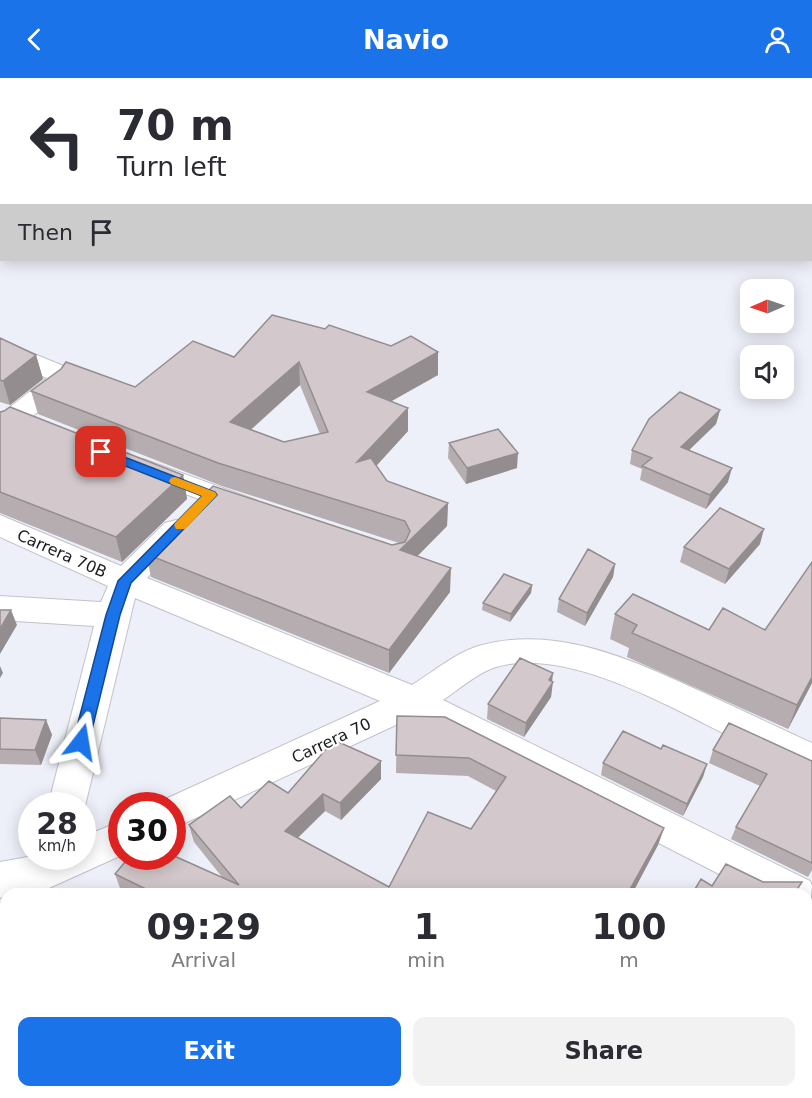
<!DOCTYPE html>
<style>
:root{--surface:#fff;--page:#f2f2f3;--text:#2b2b33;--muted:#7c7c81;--accent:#1a73e8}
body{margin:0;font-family:"DejaVu Sans",sans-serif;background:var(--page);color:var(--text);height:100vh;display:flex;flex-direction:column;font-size:22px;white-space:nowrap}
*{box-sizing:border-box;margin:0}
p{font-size:20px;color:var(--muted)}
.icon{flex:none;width:33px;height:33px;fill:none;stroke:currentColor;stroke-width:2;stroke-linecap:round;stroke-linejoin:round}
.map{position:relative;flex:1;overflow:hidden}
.panel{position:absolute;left:0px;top:810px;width:813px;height:210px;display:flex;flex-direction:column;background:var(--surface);border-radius:18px 18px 0 0;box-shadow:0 3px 15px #0003}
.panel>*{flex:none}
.banner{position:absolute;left:0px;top:0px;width:813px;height:183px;box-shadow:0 3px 15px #0003;background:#fff;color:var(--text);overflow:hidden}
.needle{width:39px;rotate:268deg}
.fabs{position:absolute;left:740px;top:201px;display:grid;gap:12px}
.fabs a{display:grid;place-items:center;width:54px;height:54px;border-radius:12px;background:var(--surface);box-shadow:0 3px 15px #0003;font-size:30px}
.speed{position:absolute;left:18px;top:714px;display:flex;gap:12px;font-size:30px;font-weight:700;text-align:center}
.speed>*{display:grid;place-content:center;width:78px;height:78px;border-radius:50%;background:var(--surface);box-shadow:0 3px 15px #0003;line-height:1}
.speed small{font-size:15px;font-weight:400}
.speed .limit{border:9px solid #d22;background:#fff;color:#111}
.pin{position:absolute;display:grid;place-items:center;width:51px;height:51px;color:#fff;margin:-26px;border-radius:12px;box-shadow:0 3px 9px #0006}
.me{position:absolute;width:66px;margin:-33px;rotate:14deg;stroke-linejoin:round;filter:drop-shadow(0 0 4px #0008)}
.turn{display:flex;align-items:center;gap:21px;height:126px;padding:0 18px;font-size:27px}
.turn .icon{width:78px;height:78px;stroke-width:2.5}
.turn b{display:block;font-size:42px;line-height:51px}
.then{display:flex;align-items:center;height:57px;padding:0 18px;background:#0003;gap:12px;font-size:22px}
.eta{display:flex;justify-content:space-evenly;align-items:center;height:102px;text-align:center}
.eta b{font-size:36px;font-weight:700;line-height:42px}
.button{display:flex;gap:12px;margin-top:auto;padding:12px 18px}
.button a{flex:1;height:69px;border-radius:12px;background:var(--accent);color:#fff;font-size:24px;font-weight:700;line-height:69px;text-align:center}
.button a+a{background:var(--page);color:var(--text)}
header{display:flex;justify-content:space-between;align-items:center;height:78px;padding:0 18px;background:var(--accent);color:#fff;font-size:27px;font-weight:700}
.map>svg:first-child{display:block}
</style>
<header><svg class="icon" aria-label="back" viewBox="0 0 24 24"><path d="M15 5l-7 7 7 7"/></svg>Navio<svg class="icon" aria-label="person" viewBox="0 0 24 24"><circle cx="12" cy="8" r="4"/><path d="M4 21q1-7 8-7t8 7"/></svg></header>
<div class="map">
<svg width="812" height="1020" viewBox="0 0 812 1020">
<rect width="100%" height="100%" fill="#eef0f9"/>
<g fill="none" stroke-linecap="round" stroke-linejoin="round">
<defs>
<path id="street" d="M0,262l66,27 7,11 -7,12 -56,44 -10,3v-22l47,-37 -47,-21z
M143,381l113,41 5,7 -5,7 -10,3 -113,-43 -4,-6 4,-6z
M0,437l121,51 44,-43 11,-3 11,3 4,7 -4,7 -40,41 265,107c21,-13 46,-34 70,-40 77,-20 150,15 218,46 37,17 75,35 112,52v31c-86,-29 -229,-136 -319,-106 -17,6 -35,22 -50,32l367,181 2,5 -2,21 -3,1v-14h-49l-345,-177 -241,112v-23h-15l2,-4 221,-101 -245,-103 -50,208 -3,4v-4h-34l46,-180 -94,-6v-24l101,6 7,-16 -108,-49z
M122,743v34l-73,33 -43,6v2l-6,2v-36l33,-6h49v-19z
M812,831v50l-5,2v-50z
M6,923v60l-6,3v-61z
M733,1014h44l-1,6h-44z"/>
</defs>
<use href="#street" stroke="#c0c2cb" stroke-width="2"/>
<use href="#street" fill="#fff" fill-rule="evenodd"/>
</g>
<path fill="#b5adaf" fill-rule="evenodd" d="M325,251l113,46 -47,26 17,7v23l-32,35 11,15 61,22 -1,23 -30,30 33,36 -61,81 -238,-96 -5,-23 246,-9 7,-2 -177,-57 -184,-72 -7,-23 104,-4zM300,307l20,49 -36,8 -33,-12z
M0,260l36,17 7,24 -33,26 -10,-3z
M720,332l-4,14 -27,26 39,32 -22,27 -66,-29 2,-11 -12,-5 2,-14z
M0,334l183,63 4,24 -65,63 -122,-49z
M449,365l68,25 -51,16 -18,-26z
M760,466l-35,40 -45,-22 4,-15z
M615,486l-2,13 -28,49 -28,-14 2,-13z
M532,507l-1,8 -21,29 -28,-12 1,-7z
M615,536l94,16h56l47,53 -24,46 -161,-72 2,-9 -19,-9z
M553,595l-2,24 -27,40 -37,-18 1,-15z
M397,638l267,112 -6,17 -25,47 4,2h-510l-6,-3 -6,-17 107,3 -28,-35 -5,-17 99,-32 93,-32v18l-40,41 -16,-9 -27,27 91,49 82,-58 25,-38 -28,-15 -72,-3z
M0,640l46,2 6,15 -11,30 -41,-1z
M661,671l46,15 -4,13 -20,39 -82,-41 2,-12z
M713,672l99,11v109l-4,7 -77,-38 5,-12 24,-41 -51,-23z
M812,884v136h-29l1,-6h23v-92l4,-10 -4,-1v-17z
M426,1014h301l-289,4z"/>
<path fill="#948d8f" d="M438,274v23l-71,40v-23z
M36,277l7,24 -33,26 -7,-24z
M299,284l1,23 -67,60 -3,-23z
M408,330v23l-50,55 -1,-24z
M720,332l-4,14 -38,37 3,-14z
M518,375l-1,15 -51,16 1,-16z
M732,390l-4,14 -22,27 4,-14z
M183,397l4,24 -65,63 -6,-25z
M448,425l-1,23 -46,47 -1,-23z
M764,451l-4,15 -35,40 4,-15z
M615,486l-2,13 -28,49 2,-13z
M451,490l-1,24 -61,81v-23z
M532,507l-1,8 -21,29 1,-8z
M11,532l6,15 -17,29v-25z
M0,588l3,7 -3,5z
M553,595l-2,12 2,-3 -2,15 -27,40 2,-14z
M812,599v6l-24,46 9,-24z
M46,642l6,15 -11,30 -6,-15z
M381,683v18l-40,41 -1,-17z
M707,686l-4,13 -20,39 4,-12z
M323,716l2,17 -38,37 -2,-17z
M664,750l-6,17 -26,49 -3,-3z"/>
<path fill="#d3c9cc" stroke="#948d8f" stroke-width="1.5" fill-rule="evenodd" d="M272,237l53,14 4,-4 62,21 20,-10 27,16 -71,40 41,16 -51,54 14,-4 16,23 61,22 -48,47 51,18 -62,82 -243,-96 67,-68 179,59 13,-3 5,-11 -5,-10 -187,-58 -187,-72 30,-22 5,-7 69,25 58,-46 41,16zM299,284l29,70 -44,10 -54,-20z
M0,260l36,17 -33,26 -3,-1z
M680,314l40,18 -39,37 51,21 -22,27 -68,-29 10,-8 -20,-8 17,-31z
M10,329l173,68 -67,62 -116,-45v-80l4,-1z
M498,351l20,24 -51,15 -18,-25z
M720,430l44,21 -35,40 -45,-22z
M588,471l27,15 -28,49 -28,-14z
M812,484v115l-15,28 -165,-72 5,-8 -22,-11 18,-20 76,36 14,-22 42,22z
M504,496l28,11 -21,29 -28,-11z
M0,532h11l-11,19z
M520,580l33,15 -4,7 4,2 -27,41 -38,-19z
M397,638l48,1 219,111 -35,63 8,3h-481l-41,-20 15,-18h42v-1l67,30 -50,-60 41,-29 11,12 28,-27 19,12 46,-53 47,21 -41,42 -17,-9 -38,37 104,56 39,-75 43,17 35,-52 -37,-19 -73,-3z
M0,640l46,2 -11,30 -35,-1z
M729,645l83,38v102l-76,-36 31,-53 -54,-24z
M623,653l38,18 2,-4 44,19 -20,40 -84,-41z
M726,786l37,18h39l-8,12h-102l9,-15 11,7z
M812,886v11l-4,-2z
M812,916v104h-24l1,-6h18v-84z
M44,1014h307l12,5 -1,1h-323z
M440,1014h287l-1,6h-288z"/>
<path fill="#1a73e8" stroke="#114b97" stroke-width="1.5" d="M101,370l114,44 2,3 -86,88 -11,32 -31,127 -2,4 -6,2 -5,-2 -3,-4 33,-127 12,-34 84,-85 -105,-41 -2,-3z"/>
<path fill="#f59e0b" d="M175,399l40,15 2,3 -32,34h-9l-2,-4 2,-3 26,-26 -31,-12 -2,-3 2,-3z"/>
<g text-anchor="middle" stroke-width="4.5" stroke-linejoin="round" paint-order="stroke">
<g font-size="16" fill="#1b1c1f" stroke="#fefefe">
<text transform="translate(62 475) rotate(24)" y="6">Carrera 70B</text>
<text transform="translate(331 662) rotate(-25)" y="6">Carrera 70</text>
</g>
</g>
</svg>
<div class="fabs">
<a><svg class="needle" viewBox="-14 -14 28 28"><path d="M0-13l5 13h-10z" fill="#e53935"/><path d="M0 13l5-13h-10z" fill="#7c7c81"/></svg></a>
<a><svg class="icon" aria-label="sound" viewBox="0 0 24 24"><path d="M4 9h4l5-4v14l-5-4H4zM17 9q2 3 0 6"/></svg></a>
</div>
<div class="speed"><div>28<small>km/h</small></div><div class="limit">30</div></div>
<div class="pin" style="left:101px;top:374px;background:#d93025"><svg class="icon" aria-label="arrive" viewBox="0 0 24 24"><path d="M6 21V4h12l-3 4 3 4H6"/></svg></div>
<svg class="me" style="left:81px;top:664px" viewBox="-20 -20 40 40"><path d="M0-17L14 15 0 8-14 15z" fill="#1a73e8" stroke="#fff" stroke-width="4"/></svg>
<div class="banner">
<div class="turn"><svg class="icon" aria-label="left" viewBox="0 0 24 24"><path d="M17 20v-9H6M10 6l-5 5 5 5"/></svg><div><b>70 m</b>Turn left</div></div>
<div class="then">Then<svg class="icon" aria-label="arrive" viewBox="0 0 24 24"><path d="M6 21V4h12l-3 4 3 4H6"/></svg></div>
</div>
<section class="panel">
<div class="eta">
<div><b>09:29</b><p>Arrival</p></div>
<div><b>1</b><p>min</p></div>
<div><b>100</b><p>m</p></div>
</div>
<div class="button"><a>Exit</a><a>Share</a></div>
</section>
</div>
